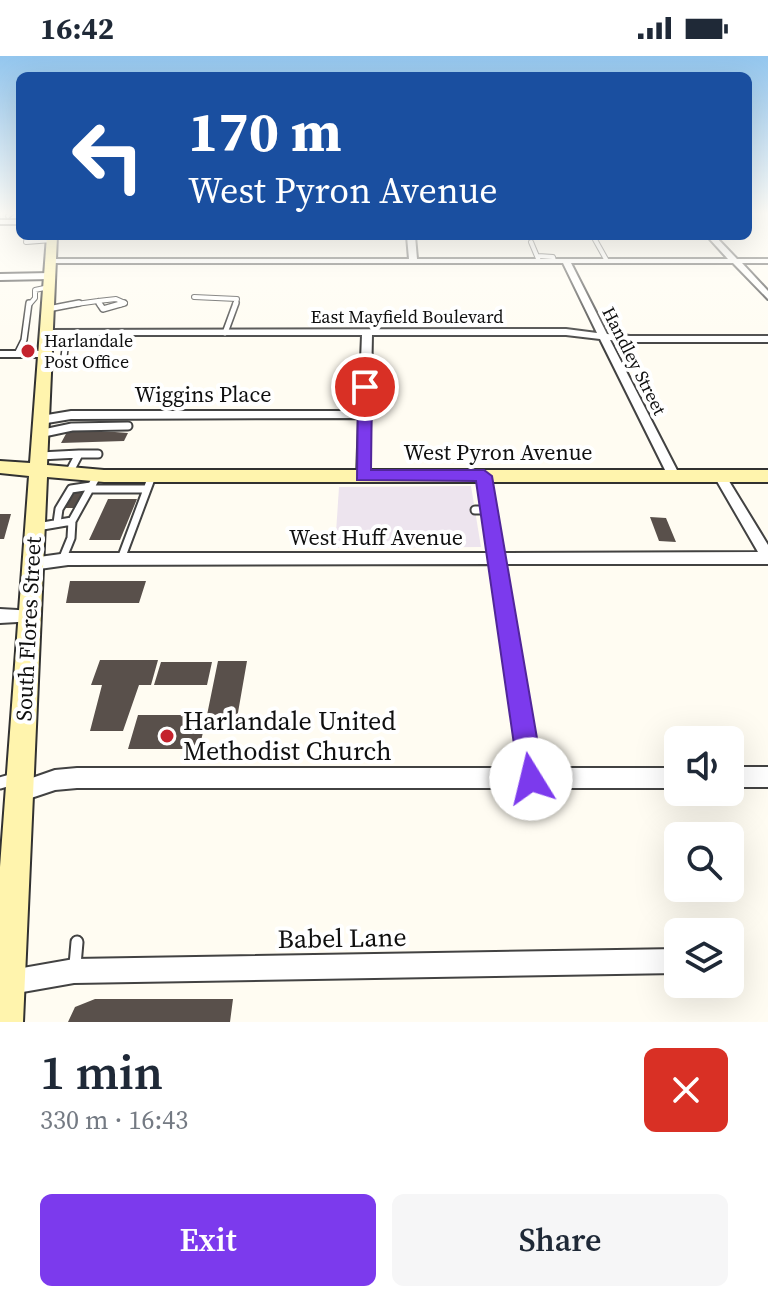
<!DOCTYPE html>
<meta charset="utf-8">
<style>
:root{--surface:#fff;--page:#f6f6f7;--text:#1f2937;--muted:#747a83;--accent:#7c3aed}
body{margin:0;font-family:"Source Serif 4",serif;background:var(--page);color:var(--text);height:100vh;display:flex;flex-direction:column;font-size:30px;white-space:nowrap}
*{box-sizing:border-box;margin:0}
p{font-size:26px;color:var(--muted)}
.icon{flex:none;width:44px;height:44px;fill:none;stroke:currentColor;stroke-width:2;stroke-linecap:round;stroke-linejoin:round}
.map{position:relative;height:966px;overflow:hidden}
.side{display:flex;flex-direction:column;background:var(--surface);flex:1}
.side>*{flex:none}
.guide{position:absolute;left:16px;top:16px;width:736px;height:168px;border-radius:12px;box-shadow:0 8px 32px #0002;background:#1a4fa0;color:#fff;overflow:hidden}
.buttons{position:absolute;left:664px;top:670px;display:grid;gap:16px}
.buttons a{display:grid;place-items:center;width:80px;height:80px;border-radius:12px;background:var(--surface);box-shadow:0 8px 32px #0002;font-size:40px}
.pin{position:absolute;display:grid;place-items:center;width:68px;height:68px;color:#fff;margin:-34px;border:4px solid #fff;border-radius:50%;box-shadow:0 2px 8px #0007}
.me{position:absolute;width:88px;margin:-44px;rotate:351deg;stroke-linejoin:round;filter:drop-shadow(0 0 6px #0008)}
.turn{display:flex;align-items:center;gap:28px;height:168px;padding:0 40px;font-size:36px}
.turn .icon{width:104px;height:104px;stroke-width:2.5}
.turn b{display:block;font-size:56px;line-height:68px}
.round{display:grid;place-items:center;flex:none;width:84px;height:84px;border-radius:12px;background:var(--page)}
.overview{display:flex;align-items:center;justify-content:space-between;height:136px;padding:0 40px}
h1{font-size:48px;font-weight:600;line-height:60px}
.action{display:flex;gap:16px;margin-top:auto;padding:16px 40px}
.action a{flex:1;height:92px;border-radius:12px;background:var(--accent);color:#fff;font-size:32px;font-weight:600;line-height:92px;text-align:center}
.action a+a{background:var(--page);color:var(--text)}
.status{display:flex;justify-content:space-between;align-items:center;height:56px;padding:0 40px;background:var(--surface);direction:ltr}
.status svg{height:22px;fill:currentColor}
.map>svg:first-child{display:block}
</style>
<div class="status"><b>16:42</b><svg viewBox="0 0 49 12"><path d="M0 12V9h3v3zM5 12V6h3v6zM10 12V3h3v9zM15 12V0h3v12zM26 1h20v11H26zM47 4h2v5h-2z"/></svg></div>
<div class="map">
<svg width="768" height="966" viewBox="0 0 768 966">
<rect width="100%" height="100%" fill="#fffcf2"/>
<path fill="#ede4ee" d="M471,430l10,61 -146,1 4,-61z"/>
<path fill="#59504b" d="M67,376h48l13,1 -4,8 -63,2z
M73,433l13,1 -11,18h-12z
M108,443h29l-17,41h-31z
M0,458h11l-7,25h-4z
M650,461l16,1 10,24 -17,-1z
M70,525h76l-7,22h-73z
M100,604h58l-7,25h-12l-16,46h-33l12,-46h-11z
M218,605h29l-11,63h-31l-6,25h-71l10,-34h69z
M161,606h51l-5,23h-53z
M95,943h138l-3,23h-162l7,-15z"/>
<g fill="none" stroke-linecap="round" stroke-linejoin="round">
<defs>
<path id="lane-far3" d="M8,160l5,-4
M27,180l-1,6 26,-2
M593,180l14,25
M531,186l8,19
M538,200l15,1 1,4
M194,241l43,2 -2,6
M98,245l2,4
M98,245l18,-2 9,4 -6,2
M29,249l6,-7v-8l14,-3
M69,249l29,-4"/>
<path id="lane-far2" d="M99,247l4,6 21,-6
M48,253l31,-6
M225,277l11,-30
M17,298l7,-14 5,-37
M45,310l18,-1 4,-32"/>
<path id="lane-far1" d="M39,378l33,-7 56,-1
M79,398h19
M40,400l39,-2 -10,19
M90,433h57
M475,454h14
M57,467l2,-14 12,-20 20,-3
M37,471l35,-6
M121,503l31,-83
M62,504l9,-22 1,-17 25,-45"/>
<path id="lane" d="M0,727l14,-4
M75,909l2,-23"/>
<path id="street" d="M0,164h20v4h-20z
M407,180h8l2,23h311l-21,-23h8l22,23h31v4h-26l26,28v8l-35,-36h-162l36,71 23,2h138v6h-138l-20,-2 70,136 -6,4 -6,-4 -68,-137 -34,-4h-194l-3,141 -6,4 -6,-4 2,-58 -288,1 -30,5 -6,-4 6,-4 30,-5h288l3,-76h-318v-4l3,-1 519,-1 31,4 -34,-70h-512l-4,-2 4,-2h358z
M0,218l50,-1 4,3 -4,3 -50,1z
M0,295h46l5,3 -5,3h-46z
M484,416l6,4 13,77 255,-1 -44,-76 2,-3h8l44,72v19h-263l34,204h139v20h-601l-22,2 -36,12 -7,-3 -3,-7 3,-7 43,-15 22,-2h443l-30,-204 -422,1 -36,5 -5,-2 -2,-4 2,-4 5,-2 36,-5h421l-11,-77z
M0,553l35,2 2,5 -2,5 -35,2z
M730,711h38v20h-38z
M678,893v24l-604,10 -74,13v-24l74,-13z"/>
<path id="secondary" d="M47,180h10l-10,229 57,5h664v12h-664l-57,-5 -24,545h-23v-155l29,-391 -29,-3v-12l30,2z"/>
</defs>
<use href="#lane-far3" stroke="#424242" stroke-width="6"/>
<use href="#lane-far2" stroke="#424242" stroke-width="8"/>
<use href="#lane-far1" stroke="#424242" stroke-width="11"/>
<use href="#lane" stroke="#424242" stroke-width="15"/>
<use href="#street" stroke="#424242" stroke-width="4"/>
<use href="#secondary" stroke="#313131" stroke-width="4"/>
<use href="#lane-far3" stroke="#fff" stroke-width="4"/>
<use href="#lane-far2" stroke="#fff" stroke-width="5"/>
<use href="#lane-far1" stroke="#fff" stroke-width="7"/>
<use href="#lane" stroke="#fff" stroke-width="11"/>
<use href="#street" fill="#fff" fill-rule="evenodd"/>
<use href="#secondary" fill="#fff4ad" fill-rule="evenodd"/>
</g>
<linearGradient id="sky" x2="0" y2="1"><stop stop-color="#93c6ee"/><stop offset="0.54" stop-color="#fffef9"/><stop offset="1" stop-color="#fffef9" stop-opacity="0"/></linearGradient>
<rect width="768" height="291" fill="url(#sky)"/>
<path fill="#7c3aed" stroke="#51269a" stroke-width="2" d="M365,327l7,4 -1,83h113l8,6 52,303 -4,9 -9,3 -9,-3 -3,-9 -43,-298 -119,-1 1,-93z"/>
<g fill="#c4232e" stroke="#fff" stroke-width="3">
<circle cx="28" cy="295" r="8"/>
<circle cx="167" cy="680" r="8"/>
</g>
<g text-anchor="middle" stroke-width="8" stroke-linejoin="round" paint-order="stroke">
<g font-size="18" fill="#0f0f0f" stroke="#fff">
<text x="407" y="267">East Mayfield Boulevard</text>
<text transform="translate(634 305) rotate(63)" y="6">Handley Street</text>
</g>
<g font-size="18" fill="#0f0f0f" stroke="#fff" text-anchor="start">
<text x="44" y="291">Harlandale<tspan x="44" dy="21">Post Office</tspan></text>
</g>
<g font-size="22" fill="#0f0f0f" stroke="#fff">
<text x="203" y="346">Wiggins Place</text>
<text x="498" y="404">West Pyron Avenue</text>
<text x="376" y="489">West Huff Avenue</text>
<text transform="translate(28 573) rotate(-87)" y="8">South Flores Street</text>
</g>
<g font-size="26" fill="#0f0f0f" stroke="#fff" text-anchor="start">
<text x="183" y="674">Harlandale United<tspan x="183" dy="30">Methodist Church</tspan></text>
</g>
<g font-size="26" fill="#0f0f0f" stroke="#fff">
<text transform="translate(342 882) rotate(-1)" y="9">Babel Lane</text>
</g>
</g>
</svg>
<div class="buttons">
<a><svg class="icon" aria-label="sound" viewBox="0 0 24 24"><path d="M4 9h4l5-4v14l-5-4H4zM17 9q2 3 0 6"/></svg></a>
<a><svg class="icon" aria-label="search" viewBox="0 0 24 24"><circle cx="10" cy="10" r="6"/><path d="M15 15l6 6"/></svg></a>
<a><svg class="icon" aria-label="layers" viewBox="0 0 24 24"><path d="M12 4l9 5-9 5-9-5zM3 14l9 5 9-5"/></svg></a>
</div>
<div class="pin" style="left:365px;top:331px;background:#d93025"><svg class="icon" aria-label="arrive" viewBox="0 0 24 24"><path d="M6 21V4h12l-3 4 3 4H6"/></svg></div>
<svg class="me" style="left:531px;top:723px" viewBox="-20 -20 40 40"><circle r="19" fill="#fff"/><path d="M0-13L10 11 0 6-10 11z" fill="#7c3aed"/></svg>
<div class="guide">
<div class="turn"><svg class="icon" aria-label="left" viewBox="0 0 24 24"><path d="M17 20v-9H6M10 6l-5 5 5 5"/></svg><div><b>170 m</b>West Pyron Avenue</div></div>
</div>
</div>
<section class="side">
<div class="overview"><div><h1>1 min</h1><p>330 m · 16:43</p></div><a class="round" style="background:#d93025;color:#fff"><svg class="icon" aria-label="close" viewBox="0 0 24 24"><path d="M6 6l12 12M18 6L6 18"/></svg></a></div>
<div class="action"><a>Exit</a><a>Share</a></div>
</section>
